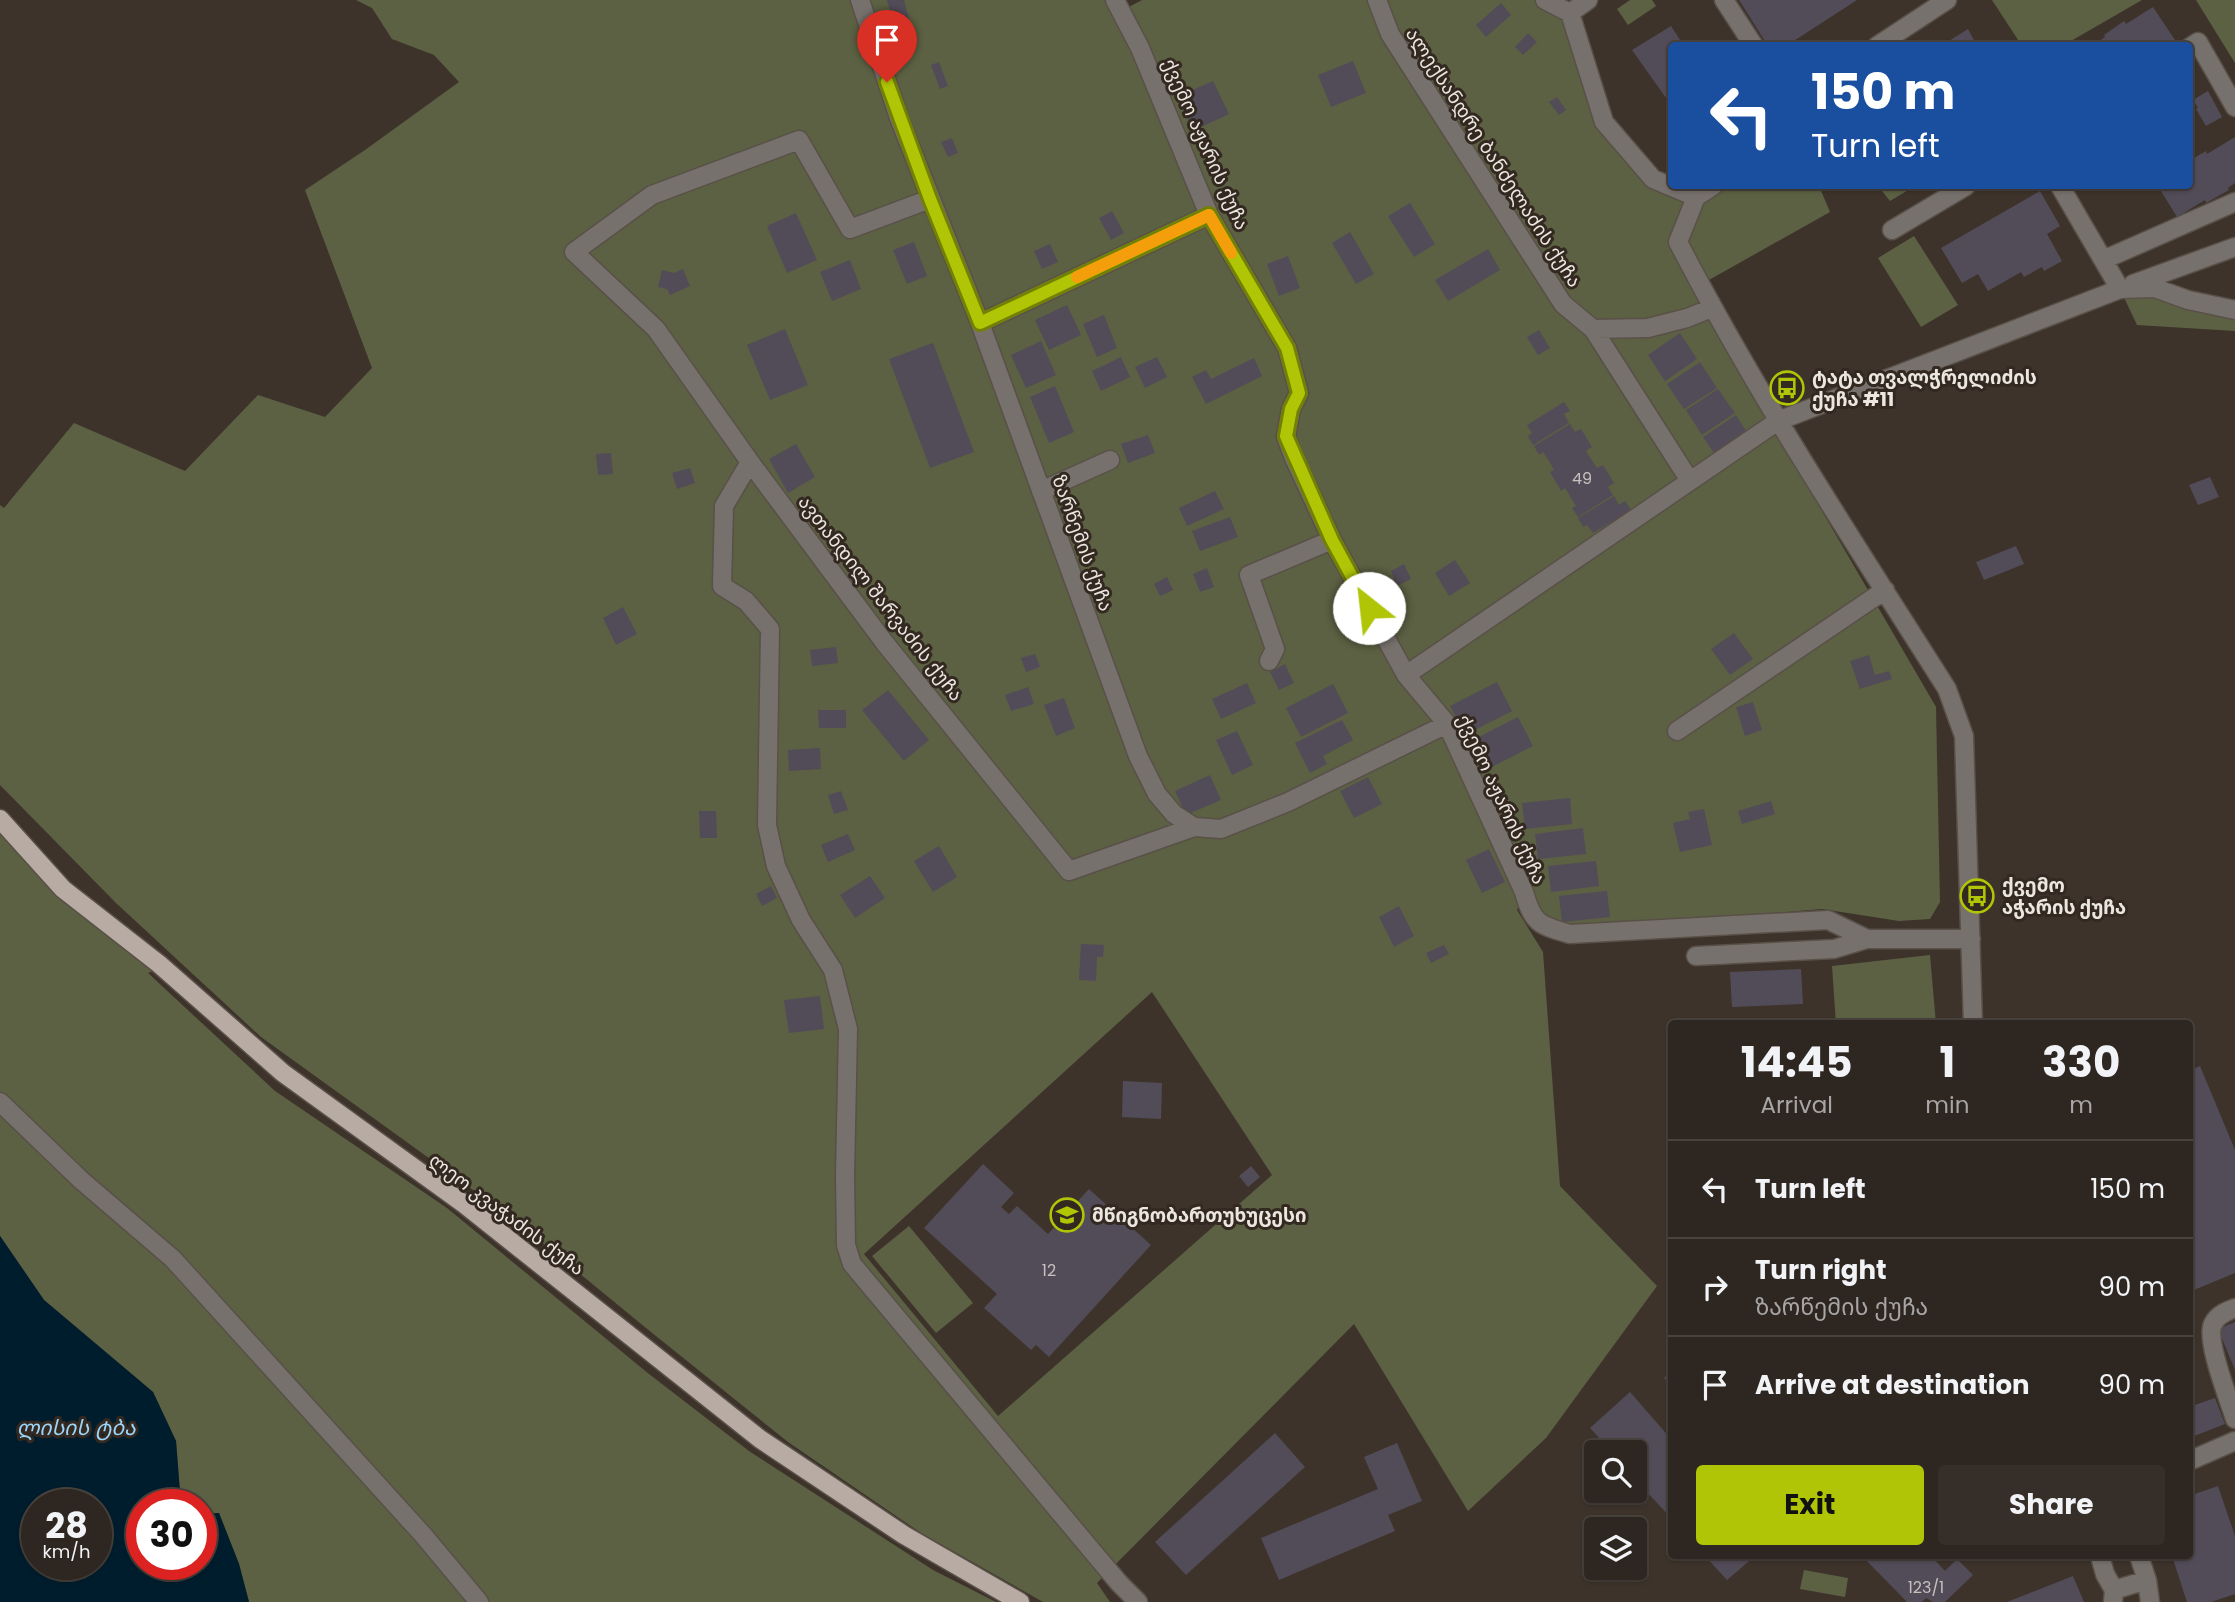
<!DOCTYPE html>
<meta charset="utf-8">
<style>
:root{--surface:#2e2620;--page:#362e29;--text:#f1f3f6;--muted:#a7a5a5;--line:#49433e;--accent:#afc506}
body{margin:0;font-family:Poppins,"Noto Sans Georgian",sans-serif;background:var(--page);color:var(--text);height:100vh;display:flex;flex-direction:column;font-size:26px;white-space:nowrap}
*{box-sizing:border-box;margin:0}
p{font-size:23px;color:var(--muted)}
.icon{flex:none;width:38px;height:38px;fill:none;stroke:currentColor;stroke-width:2;stroke-linecap:round;stroke-linejoin:round}
.map{position:relative;flex:1;overflow:hidden}
.panel{position:absolute;left:1668px;top:1020px;width:525px;height:539px;display:flex;flex-direction:column;background:var(--surface);border-radius:7px;box-shadow:0 2px 5px #0004,0 0 0 2px var(--line)}
.panel>*{flex:none}
.guide{position:absolute;left:1668px;top:42px;width:525px;height:147px;border-radius:7px;box-shadow:0 2px 5px #0004,0 0 0 2px var(--line);background:#1a4fa0;color:#fff;overflow:hidden}
.fabs{position:absolute;left:1584px;top:1440px;display:grid;gap:14px}
.fabs a{display:grid;place-items:center;width:63px;height:63px;border-radius:7px;background:var(--surface);box-shadow:0 2px 5px #0004,0 0 0 2px var(--line);font-size:35px}
.speed{position:absolute;left:21px;top:1489px;display:flex;gap:14px;font-size:35px;font-weight:700;text-align:center}
.speed>*{display:grid;place-content:center;width:91px;height:91px;border-radius:50%;background:var(--surface);box-shadow:0 2px 5px #0004,0 0 0 2px var(--line);line-height:1}
.speed small{font-size:18px;font-weight:400}
.speed .limit{border:10px solid #d22;background:#fff;color:#111}
.pin{position:absolute;display:grid;place-items:center;width:60px;height:60px;color:#fff;margin:-72px -30px;border-radius:50% 50% 50% 0;rotate:-45deg;box-shadow:0 0 7px #0007}
.pin .icon{rotate:45deg}
.me{position:absolute;width:77px;margin:-38px;rotate:331deg;stroke-linejoin:round;filter:drop-shadow(0 0 5px #0008)}
.turn{display:flex;align-items:center;gap:24px;height:147px;padding:0 28px;font-size:32px}
.turn .icon{width:91px;height:91px;stroke-width:2.5}
.turn b{display:block;font-size:49px;line-height:60px}
.eta{display:flex;justify-content:space-evenly;align-items:center;height:119px;text-align:center}
.eta b{font-size:42px;font-weight:700;line-height:49px}
.action{display:flex;gap:14px;margin-top:auto;padding:14px 28px}
.action a{flex:1;height:80px;border-radius:7px;background:var(--accent);color:#111;font-size:28px;font-weight:700;line-height:80px;text-align:center}
.action a+a{background:var(--page);color:var(--text)}
ul{padding:0;list-style:none}
li{display:flex;align-items:center;gap:21px;height:98px;padding:0 28px;border-top:2px solid var(--line)}
li div{flex:1}
li b{display:block;font-size:26px}
li em{font-style:normal}
.map>svg:first-child{display:block}
</style>
<div class="map">
<svg width="2235" height="1602" viewBox="0 0 2235 1602">
<rect width="100%" height="100%" fill="#3d332b"/>
<path fill="#5c6143" fill-rule="evenodd" d="M356,0h759l6,11 21,-11h419l43,122 49,57 43,18 17,-11h106l11,26 -130,73 131,220 -9,6 114,196 4,195 -10,17 -31,2 -77,-12 -253,21 -30,-16 -15,-21 -7,17 26,42 17,234 97,100 -111,152 -78,73 -114,-187 -257,259 13,19h-67l-122,-69 -133,-91 -142,-114 -134,-110 -251,-181 -145,-134 -116,-118v-280l4,3 70,-85 111,48 73,-76 67,22 47,-49 -67,-178 60,-40 94,-68 -25,-27 -42,-16 -20,-31zM1152,992l120,183 -274,241 -134,-162z
M1630,0h22l4,6 -28,19 -11,-16z
M1992,0h150l-78,45 -42,1z
M2196,0h39v63z
M1878,186h37l-25,15z
M1914,236l44,69 -37,22 -43,-69z
M2120,289l115,21v21l-98,-6z
M0,823l63,66 90,82 -5,2 127,118 172,117 202,166 100,77 184,119 63,32h-747l-10,-38 -20,-51 -18,1v-9h-20l-5,-64 -23,-49 -109,-92 -44,-64z
M1930,955l6,69h-100l-4,-58z
M909,1226l64,77 -37,30 -64,-77z
M1804,1570l44,8 -3,19 -45,-8z"/>
<path fill="#001d2d" fill-rule="evenodd" d="M0,1236l44,64 109,92 23,49 5,64h-39v59h59v-50l18,-1 20,51 10,38h-249zM37,1505h59v59h-59z"/>
<path fill="#524c58" d="M887,0h17l10,38 -16,4z
M1739,0h118l-71,46h-18z
M1501,3l10,12 -25,22 -10,-12z
M2153,7l22,33 -9,6h-74l13,-9 -1,-2 20,-14 2,3z
M1671,26l13,20h-13v59l-39,-55z
M1968,29l9,17h-36z
M1528,33l9,9 -14,13 -8,-8z
M1353,61l13,32 -35,14 -13,-32z
M939,62l9,24 -8,3 -9,-24z
M1213,81l16,33 -36,17 -16,-34z
M2208,91l14,26 -16,9 -10,-17 2,-1 -5,-8z
M1557,97l9,13 -7,5 -10,-13z
M2235,137v46l-7,5 1,2 -23,13 -1,-3 -28,17 -19,-31h31v-25l17,-10 1,3z
M952,138l6,15 -10,4 -7,-15z
M2040,191l20,35 -13,8 15,27 -18,10 -2,-4 -18,10 -3,-5 -33,19 -10,-17 -16,9 -21,-35z
M1410,203l25,41 -21,13 -26,-41z
M1112,211l12,22 -13,7 -12,-22z
M796,213l21,47 -30,13 -20,-47z
M1350,232l24,42 -18,10 -24,-41z
M914,242l13,34 -20,8 -14,-34z
M1050,244l8,18 -16,7 -8,-18z
M1488,249l12,21 -52,31 -13,-21z
M1288,256l12,32 -21,8 -12,-32z
M850,260l11,29 -29,12 -12,-29z
M683,269l7,17 -20,9 -3,-6 -9,-2 4,-17 12,3z
M1067,305l14,30 -32,15 -14,-30z
M1104,315l13,33 -20,9 -14,-33z
M785,329l23,56 -38,15 -23,-55z
M1539,330l11,18 -12,7 -11,-18z
M1680,333l17,26 -32,22 -17,-26z
M1041,341l15,34 -30,13 -15,-33z
M933,343l41,109 -44,16 -41,-109z
M1121,357l9,20 -29,14 -9,-20z
M1157,357l10,20 -22,11 -10,-21z
M1254,358l8,18 -56,28 -14,-27 14,-7 5,9z
M1700,362l17,26 -33,21 -17,-25z
M1055,386l19,46 -25,11 -19,-46z
M1718,389l17,24 -33,22 -16,-25z
M1564,402l6,9 -6,3 5,9 -36,22 -5,-9 4,-3 -5,-8z
M1736,415l12,19 -32,22 -13,-19z
M1570,424l5,8 6,-3 11,18 -6,4 5,8 6,9 6,-3 11,18 -6,4 5,8 -35,22 -6,-9 4,-2 -11,-18 -4,3 -11,-19 4,-2 -5,-9 -6,-9 -4,3 -5,-9z
M1148,435l7,18 -27,10 -7,-19z
M796,444l19,33 -27,16 -19,-34z
M611,453l2,21 -15,1 -2,-21z
M690,468l5,15 -18,6 -5,-16z
M2210,477l9,20 -21,8 -9,-20z
M1215,491l9,18 -37,17 -8,-18z
M1614,496l5,9 6,-4 6,9 -38,23 -6,-8 -4,2 -5,-9z
M1230,517l8,20 -38,14 -8,-20z
M2016,546l8,18 -40,16 -8,-18z
M1455,560l15,23 -21,13 -14,-23z
M1404,564l7,15 -14,7 -6,-15z
M1207,568l7,19 -14,5 -7,-18z
M1167,577l6,13 -13,6 -6,-12z
M623,607l14,27 -21,11 -13,-27z
M1734,633l19,26 -23,16 -19,-26z
M836,647l2,16 -26,3 -2,-16z
M1035,654l5,13 -14,5 -5,-14z
M1869,655l6,20 14,-4 3,8 -32,10 -10,-28z
M1285,664l9,19 -15,7 -9,-18z
M1497,682l15,29 -47,24 -15,-29z
M1247,683l9,20 -35,16 -9,-20z
M1333,684l15,29 -47,24 -15,-29z
M1028,687l6,17 -23,7 -6,-16z
M888,690l41,50 -25,21 -42,-51z
M1064,698l11,30 -19,8 -12,-31z
M1753,702l9,28 -17,6 -9,-29z
M818,710h28v18h-27z
M1518,717l15,29 -47,24 -15,-29z
M1342,720l11,20 -30,16 4,8 -17,9 -15,-30z
M1237,731l16,34 -21,10 -16,-35z
M820,748l1,21 -32,2 -1,-21z
M1210,775l11,25 -35,15 -11,-24z
M1368,777l14,27 -28,14 -14,-27z
M841,791l7,19 -14,4 -6,-19z
M1570,798l2,26 -47,5 -3,-26z
M1771,801l4,13 -33,10 -4,-13z
M1704,809l8,36 -32,7 -7,-29 17,-4 -2,-7z
M699,811h17l1,27h-17z
M1583,828l3,26 -48,5 -3,-25z
M848,834l7,16 -27,12 -7,-17z
M939,846l18,31 -24,15 -19,-31z
M1489,849l16,33 -23,11 -16,-33z
M1596,861l3,25 -48,6 -3,-26z
M870,876l15,22 -30,20 -15,-23z
M771,886l6,12 -15,8 -6,-12z
M1607,891l3,26 -48,5 -3,-26z
M1399,906l15,30 -20,11 -15,-30z
M1081,944l23,1 -1,12h-6l-1,24 -17,-1z
M1444,945l5,9 -18,9 -5,-10z
M1801,969l2,35 -71,3 -2,-35z
M820,996l4,33 -35,4 -5,-33z
M2200,1066l35,84v123l-46,19v-221z
M1123,1081l39,2 -1,36 -39,-2z
M983,1164l31,29 -13,14 8,7 8,-8 31,28 41,-45 62,56 -102,112 -13,-12 -5,5 -47,-42 13,-14 -73,-66z
M1251,1166l9,11 -12,10 -9,-11z
M2235,1322v48l-17,-41z
M1671,1371v15l-7,-8z
M1630,1392l41,47v79l-37,-40v-26h-22l-22,-24z
M2215,1398l10,26 -36,14v-31z
M1275,1433l30,34 -119,108 -31,-33z
M1397,1443l25,58 -34,14 7,16 -116,49 -18,-42 117,-49 -14,-32z
M2218,1486l17,50v58l-24,8h-24l-15,-46h17v-60z
M1705,1556h50l-28,24z
M1862,1556h69l14,15 12,-12 16,16 -28,27h-12l-7,-4 -4,4h-15z
M2073,1576l11,26h-77z"/>
<g fill="none" stroke-linecap="round" stroke-linejoin="round">
<defs>
<path id="minor" d="M860,0l39,118 81,205 158,433 19,38 17,20 20,13 27,2 67,-27 159,-78
M1115,0l25,48 69,167 78,133 12,45 -8,16 -5,28 8,21 38,82 74,135 41,49 77,168c9,32 15,33 46,42l258,-14 39,19h104
M1377,0l13,34 173,270 30,25 55,-1 39,-10 25,-10
M1545,0l25,13
M1588,0l-18,13 34,109 49,57 43,18
M1724,0l30,46
M1877,46l70,-46
M2189,48l9,-6 37,65
M1713,186l-17,11 -18,45c80,155 176,300 269,447l17,47 9,288
M2060,186l60,103
M930,199l-80,30 -51,-89 -147,55 -78,57 82,77 94,133 134,180 185,229 125,-44
M1892,230l74,-44
M2103,260l132,-58
M2133,284l102,-37
M980,323l229,-108
M1593,329l97,152
M750,462l-26,44 -2,80 24,15 24,28 -3,196 9,41 25,54 32,50 15,59 -3,147 1,69 6,19 267,319 19,19
M1041,491l69,-31
M1269,661l6,-12 -26,-74 83,-35
M1406,675l372,-254 342,-132 35,-1 33,12 47,10
M1677,731l208,-141
M1696,956l138,-7 33,-10
M0,1102l81,78 92,79 251,277 55,66
M2235,1308c-8,3 -18,7 -22,16 -8,15 16,76 22,95
M2189,1461l46,-20
M2100,1556l5,18 9,16 -1,12
M2139,1556l8,24 3,22
M2114,1590l33,-10"/>
<path id="major" d="M0,819l63,70 96,75 124,109 181,131 296,235 144,96 116,67"/>
</defs>
<use href="#minor" stroke="#595048" stroke-width="21"/>
<use href="#major" stroke="#595048" stroke-width="21"/>
<use href="#minor" stroke="#77716d" stroke-width="18"/>
<use href="#major" stroke="#b7aba4" stroke-width="18"/>
</g>
<g fill="none" stroke-linecap="round" stroke-linejoin="round">
<defs>
<path id="route" d="M887,82l43,117 50,124 229,-108 78,133 12,45 -8,16 -5,27 46,104 37,68"/>
</defs>
<use href="#route" stroke="#728004" stroke-width="18"/>
<use href="#route" stroke="#afc506" stroke-width="12"/>
<path stroke="#f59e0b" stroke-width="12" d="M1077,277l132,-62 22,38"/>
</g>
<defs>
<symbol id="bus-ring" viewBox="-11 -11 22 22"><circle r="9.5" fill="#332921" stroke="#afc506" stroke-width="1.5"/><path d="M-5-6H5V4H4V6H2V4H-2V6H-4V4H-5ZM-3.5-4V0h7V-4ZM-3.5 1.2v1.5H-2V1.2ZM2 1.2v1.5H3.5V1.2Z" fill="#afc506"/></symbol>
<symbol id="school-ring" viewBox="-11 -11 22 22"><circle r="9.5" fill="#332921" stroke="#afc506" stroke-width="1.5"/><path d="M0-5L7-2L0 1L-7-2ZM-4 1L0 2.5L4 1V4Q0 6-4 4Z" fill="#afc506"/></symbol>
</defs>
<g fill-rule="evenodd">
<use href="#bus-ring" x="1768" y="369" width="38" height="38"/>
<use href="#bus-ring" x="1958" y="877" width="38" height="38"/>
<use href="#school-ring" x="1048" y="1196" width="38" height="38"/>
</g>
<g text-anchor="middle" stroke-width="6" stroke-linejoin="round" paint-order="stroke">
<g font-size="16" fill="#c6c0be">
<text x="1582" y="484">49</text>
<text x="1049" y="1276">12</text>
<text x="1926" y="1593">123/1</text>
</g>
<g font-size="19" fill="#ece6e0" stroke="#332921">
<text transform="translate(1206 144) rotate(66)" y="7">ქვემო აჟარის ქუჩა</text>
<text transform="translate(1494 157) rotate(57)" y="7">ალექსანდრე ბანძელაძის ქუჩა</text>
<text transform="translate(1083 543) rotate(70)" y="7">ზარწემის ქუჩა</text>
<text transform="translate(881 598) rotate(52)" y="7">ავთანდილ შარვაძის ქუჩა</text>
<text transform="translate(1502 799) rotate(65)" y="7">ქვემო აჟარის ქუჩა</text>
<text transform="translate(507 1214) rotate(37)" y="7">ლეო კვაჭაძის ქუჩა</text>
</g>
<g font-size="19" font-weight="bold" fill="#ece6e0" stroke="#332921" text-anchor="start">
<text x="1812" y="384">ტატა თვალჭრელიძის<tspan x="1812" dy="22">ქუჩა #11</tspan></text>
<text x="2002" y="892">ქვემო<tspan x="2002" dy="22">აჭარის ქუჩა</tspan></text>
<text x="1092" y="1222">მწიგნობართუხუცესი</text>
</g>
<g font-size="21" font-style="italic" fill="#9bd5f9" stroke="#332921">
<text x="76" y="1435">ლისის ტბა</text>
</g>
</g>
</svg>
<div class="fabs">
<a><svg class="icon" aria-label="search" viewBox="0 0 24 24"><circle cx="10" cy="10" r="6"/><path d="M15 15l6 6"/></svg></a>
<a><svg class="icon" aria-label="layers" viewBox="0 0 24 24"><path d="M12 4l9 5-9 5-9-5zM3 14l9 5 9-5"/></svg></a>
</div>
<div class="speed"><div>28<small>km/h</small></div><div class="limit">30</div></div>
<div class="pin" style="left:887px;top:82px;background:#d93025"><svg class="icon" aria-label="arrive" viewBox="0 0 24 24"><path d="M6 21V4h12l-3 4 3 4H6"/></svg></div>
<svg class="me" style="left:1369px;top:608px" viewBox="-20 -20 40 40"><circle r="19" fill="#fff"/><path d="M0-13L10 11 0 6-10 11z" fill="#afc506"/></svg>
<div class="guide">
<div class="turn"><svg class="icon" aria-label="left" viewBox="0 0 24 24"><path d="M17 20v-9H6M10 6l-5 5 5 5"/></svg><div><b>150 m</b>Turn left</div></div>
</div>
<section class="panel">
<div class="eta">
<div><b>14:45</b><p>Arrival</p></div>
<div><b>1</b><p>min</p></div>
<div><b>330</b><p>m</p></div>
</div>
<ul>
<li><svg class="icon" aria-label="left" viewBox="0 0 24 24"><path d="M17 20v-9H6M10 6l-5 5 5 5"/></svg><div><b>Turn left</b></div><em>150 m</em></li>
<li><svg class="icon" aria-label="right" viewBox="0 0 24 24"><path d="M7 20v-9h11M14 6l5 5-5 5"/></svg><div><b>Turn right</b><p>ზარწემის ქუჩა</p></div><em>90 m</em></li>
<li><svg class="icon" aria-label="arrive" viewBox="0 0 24 24"><path d="M6 21V4h12l-3 4 3 4H6"/></svg><div><b>Arrive at destination</b></div><em>90 m</em></li>
</ul>
<div class="action"><a>Exit</a><a>Share</a></div>
</section>
</div>
